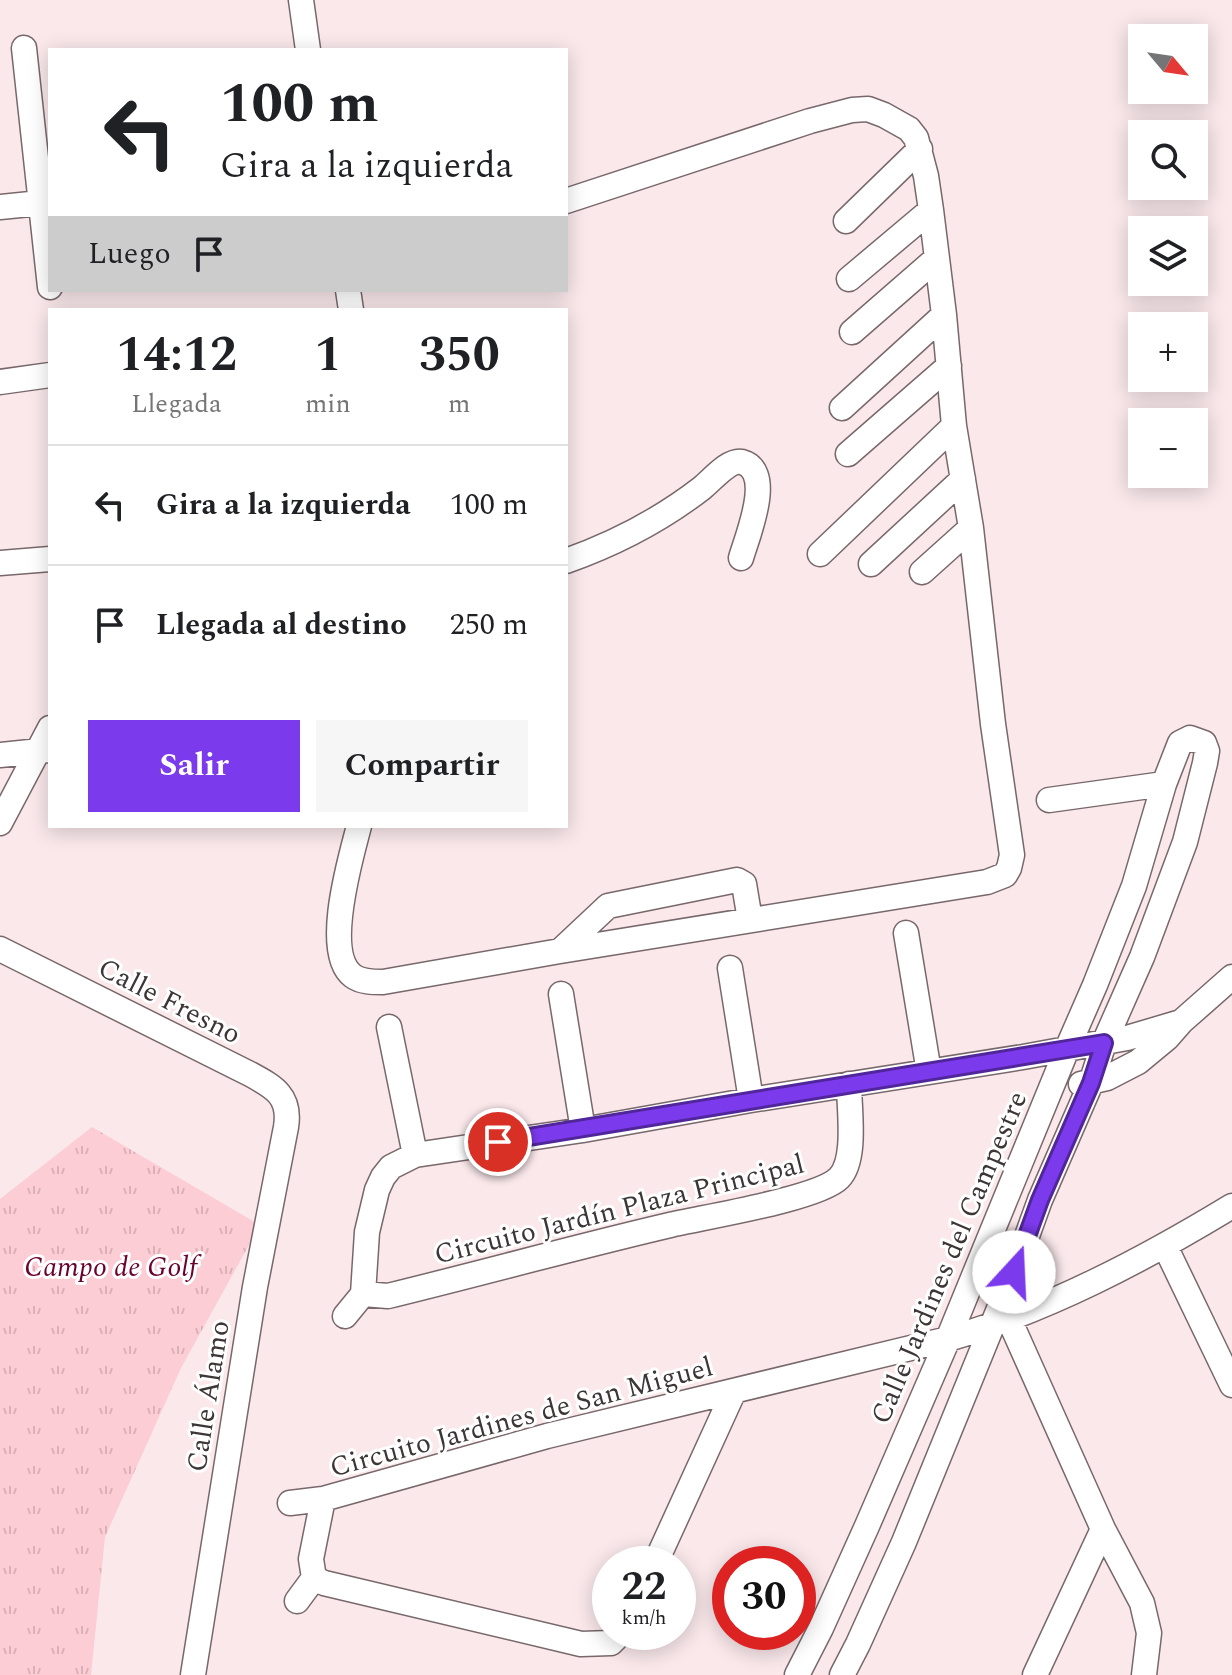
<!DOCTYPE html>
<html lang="es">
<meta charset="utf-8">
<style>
:root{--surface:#fff;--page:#f6f6f6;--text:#202124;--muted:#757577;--line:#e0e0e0;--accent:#7c3aed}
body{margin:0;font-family:Spectral,serif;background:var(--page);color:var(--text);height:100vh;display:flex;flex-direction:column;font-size:30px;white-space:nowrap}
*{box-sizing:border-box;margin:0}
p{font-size:26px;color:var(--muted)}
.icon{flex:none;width:44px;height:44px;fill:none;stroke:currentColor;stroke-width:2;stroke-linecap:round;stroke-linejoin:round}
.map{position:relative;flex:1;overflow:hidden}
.sheet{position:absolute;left:48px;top:308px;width:520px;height:520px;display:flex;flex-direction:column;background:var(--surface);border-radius:0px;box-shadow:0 4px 20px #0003}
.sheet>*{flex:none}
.banner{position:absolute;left:48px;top:48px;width:520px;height:244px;border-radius:0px;box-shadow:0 4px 20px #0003;background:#fff;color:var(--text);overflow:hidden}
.needle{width:52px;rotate:119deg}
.fabs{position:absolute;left:1128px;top:24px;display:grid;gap:16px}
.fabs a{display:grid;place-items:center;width:80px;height:80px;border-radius:0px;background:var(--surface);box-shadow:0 4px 20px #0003;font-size:40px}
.speed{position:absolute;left:592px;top:1546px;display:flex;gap:16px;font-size:40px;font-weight:700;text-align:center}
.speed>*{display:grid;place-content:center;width:104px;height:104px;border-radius:50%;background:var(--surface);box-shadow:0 4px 20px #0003;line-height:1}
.speed small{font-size:20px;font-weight:400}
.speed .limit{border:12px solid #d22;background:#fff;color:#111}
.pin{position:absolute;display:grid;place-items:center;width:68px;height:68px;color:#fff;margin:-34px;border:4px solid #fff;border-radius:50%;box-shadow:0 2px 8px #0007}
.me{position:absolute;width:88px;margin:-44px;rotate:20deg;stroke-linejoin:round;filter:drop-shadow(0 0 6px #0008)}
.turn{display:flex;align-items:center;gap:28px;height:168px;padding:0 40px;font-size:36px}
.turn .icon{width:104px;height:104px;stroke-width:2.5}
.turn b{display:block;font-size:56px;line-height:68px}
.then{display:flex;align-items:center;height:76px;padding:0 40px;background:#0003;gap:16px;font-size:30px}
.eta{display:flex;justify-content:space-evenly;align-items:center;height:136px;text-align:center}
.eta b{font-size:48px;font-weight:700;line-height:56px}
.action{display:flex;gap:16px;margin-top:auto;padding:16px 40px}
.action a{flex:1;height:92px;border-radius:0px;background:var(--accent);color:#fff;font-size:32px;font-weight:700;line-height:92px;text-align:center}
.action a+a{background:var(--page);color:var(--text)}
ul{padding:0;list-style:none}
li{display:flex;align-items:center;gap:24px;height:120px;padding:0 40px;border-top:2px solid var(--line)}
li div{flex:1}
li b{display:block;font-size:30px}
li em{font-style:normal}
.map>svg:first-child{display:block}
</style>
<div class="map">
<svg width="1232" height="1675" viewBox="0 0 1232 1675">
<defs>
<pattern id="grass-tufts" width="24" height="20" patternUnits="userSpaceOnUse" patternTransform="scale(2)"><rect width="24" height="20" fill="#fccdd5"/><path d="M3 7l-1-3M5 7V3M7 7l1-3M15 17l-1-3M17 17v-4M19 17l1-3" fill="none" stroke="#d9b1b7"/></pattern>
</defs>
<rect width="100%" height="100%" fill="#fae8eb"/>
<path fill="url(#grass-tufts)" d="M92,1127l168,98 -79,143 -76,169 -14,138h-91v-476z"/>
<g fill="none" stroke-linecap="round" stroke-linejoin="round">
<defs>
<path id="minor" d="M301,0l7,50
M24,48l26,239
M0,207l50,-5
M846,221l74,-72
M849,279l82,-69
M348,290l3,20
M852,332l85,-74
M0,382l50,-7
M842,408l102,-93
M848,454l101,-88
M820,554l134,-128
M566,561c48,-17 96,-42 136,-73 10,-8 27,-29 40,-26 33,9 5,75 -1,96
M0,563l50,-4
M871,564l92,-85
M922,572l49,-44
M0,755l49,-5
M1049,800l115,-16
M0,823l50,-95
M359,826c-8,31 -37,127 -6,150 8,6 20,6 30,6l177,-31 427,-69 18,-7 4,-7 3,-13 -19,-131 -22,-196 -17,-102 -10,-111 -13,-105 -5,-34 -10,-38 -7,-9 -25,-14 -16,-6 -16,1 -42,11 -244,80
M906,933l23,139
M0,949l250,125c24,13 41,22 36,53l-31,160 -62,388
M560,951l48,-45 129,-26 7,4 6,36
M730,968l21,132
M561,994l22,136
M389,1027l26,128
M1081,1084l26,-6 31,-16 29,-24 14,-16 51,-45
M1165,1246l67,139
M363,1294l25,2c94,-23 188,-49 282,-71 34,-8 148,-26 169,-47 18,-18 10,-69 10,-94
M345,1316l18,-22 4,-62 10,-42 6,-13 8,-10 24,-12 168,-25 168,-30 272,-43 104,-19 54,-16
M1009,1319l94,210 39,74 7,30 -5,42
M323,1499l-12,60 3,19 10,5 257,61 30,-1 11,-11
M290,1503l33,-4 224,-63 401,-97c100,-29 195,-79 284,-133
M655,1564l79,-173
M297,1601l17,-23
M797,1675l24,-47 46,-102 81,-187 119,-290 28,-64 39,-99 30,-102 16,-41 10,-5 14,5 3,8 -2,12 -20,79 -43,115 -38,86 -13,40 -51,117 -26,72 -110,270 -46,102 -16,31
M1035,1675l68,-146"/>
</defs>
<use href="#minor" stroke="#78686b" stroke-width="27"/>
<use href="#minor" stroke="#fff" stroke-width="24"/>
</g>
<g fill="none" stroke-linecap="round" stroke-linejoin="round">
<defs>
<path id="route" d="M498,1142l606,-99 -13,40 -51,117 -26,72"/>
</defs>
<use href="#route" stroke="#51269a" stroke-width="20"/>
<use href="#route" stroke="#7c3aed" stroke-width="14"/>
</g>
<g text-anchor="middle" stroke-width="6" stroke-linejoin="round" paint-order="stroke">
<g font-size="28" fill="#3d3637" stroke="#fff">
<text transform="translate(170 1000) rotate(27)" y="10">Calle Fresno</text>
<text transform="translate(619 1208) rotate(-14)" y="10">Circuito Jardín Plaza Principal</text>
<text transform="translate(948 1257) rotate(-67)" y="10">Calle Jardines del Campestre</text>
<text transform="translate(207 1396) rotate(-81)" y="10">Calle Álamo</text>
<text transform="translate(521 1416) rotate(-15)" y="10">Circuito Jardines de San Miguel</text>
</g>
<g font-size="28" font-style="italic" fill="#6c012c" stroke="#fff">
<text x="111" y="1276">Campo de Golf</text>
</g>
</g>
</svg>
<div class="fabs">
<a><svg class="needle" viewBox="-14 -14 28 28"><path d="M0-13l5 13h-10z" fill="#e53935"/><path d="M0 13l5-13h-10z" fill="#757577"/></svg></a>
<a><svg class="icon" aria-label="search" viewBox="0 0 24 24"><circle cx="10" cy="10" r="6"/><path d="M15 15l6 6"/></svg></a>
<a><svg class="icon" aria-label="layers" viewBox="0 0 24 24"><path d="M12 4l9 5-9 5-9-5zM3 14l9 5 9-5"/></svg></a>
<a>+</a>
<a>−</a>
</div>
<div class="speed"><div>22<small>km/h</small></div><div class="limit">30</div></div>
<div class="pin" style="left:498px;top:1142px;background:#d93025"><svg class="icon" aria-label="arrive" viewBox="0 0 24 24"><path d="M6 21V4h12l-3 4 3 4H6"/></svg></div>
<svg class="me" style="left:1014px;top:1272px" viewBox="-20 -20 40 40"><circle r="19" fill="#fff"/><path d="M0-13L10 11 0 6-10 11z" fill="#7c3aed"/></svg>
<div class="banner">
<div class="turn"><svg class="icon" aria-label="left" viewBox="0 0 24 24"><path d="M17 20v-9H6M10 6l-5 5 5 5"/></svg><div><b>100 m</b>Gira a la izquierda</div></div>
<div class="then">Luego<svg class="icon" aria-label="arrive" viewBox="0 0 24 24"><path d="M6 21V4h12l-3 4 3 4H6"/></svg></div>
</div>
<section class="sheet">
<div class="eta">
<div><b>14:12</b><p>Llegada</p></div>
<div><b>1</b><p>min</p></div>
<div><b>350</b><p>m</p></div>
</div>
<ul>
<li><svg class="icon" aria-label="left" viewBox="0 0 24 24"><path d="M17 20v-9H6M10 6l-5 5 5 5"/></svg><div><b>Gira a la izquierda</b></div><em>100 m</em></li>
<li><svg class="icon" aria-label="arrive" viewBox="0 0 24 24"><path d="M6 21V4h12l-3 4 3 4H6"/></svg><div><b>Llegada al destino</b></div><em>250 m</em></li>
</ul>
<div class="action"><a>Salir</a><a>Compartir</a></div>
</section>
</div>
